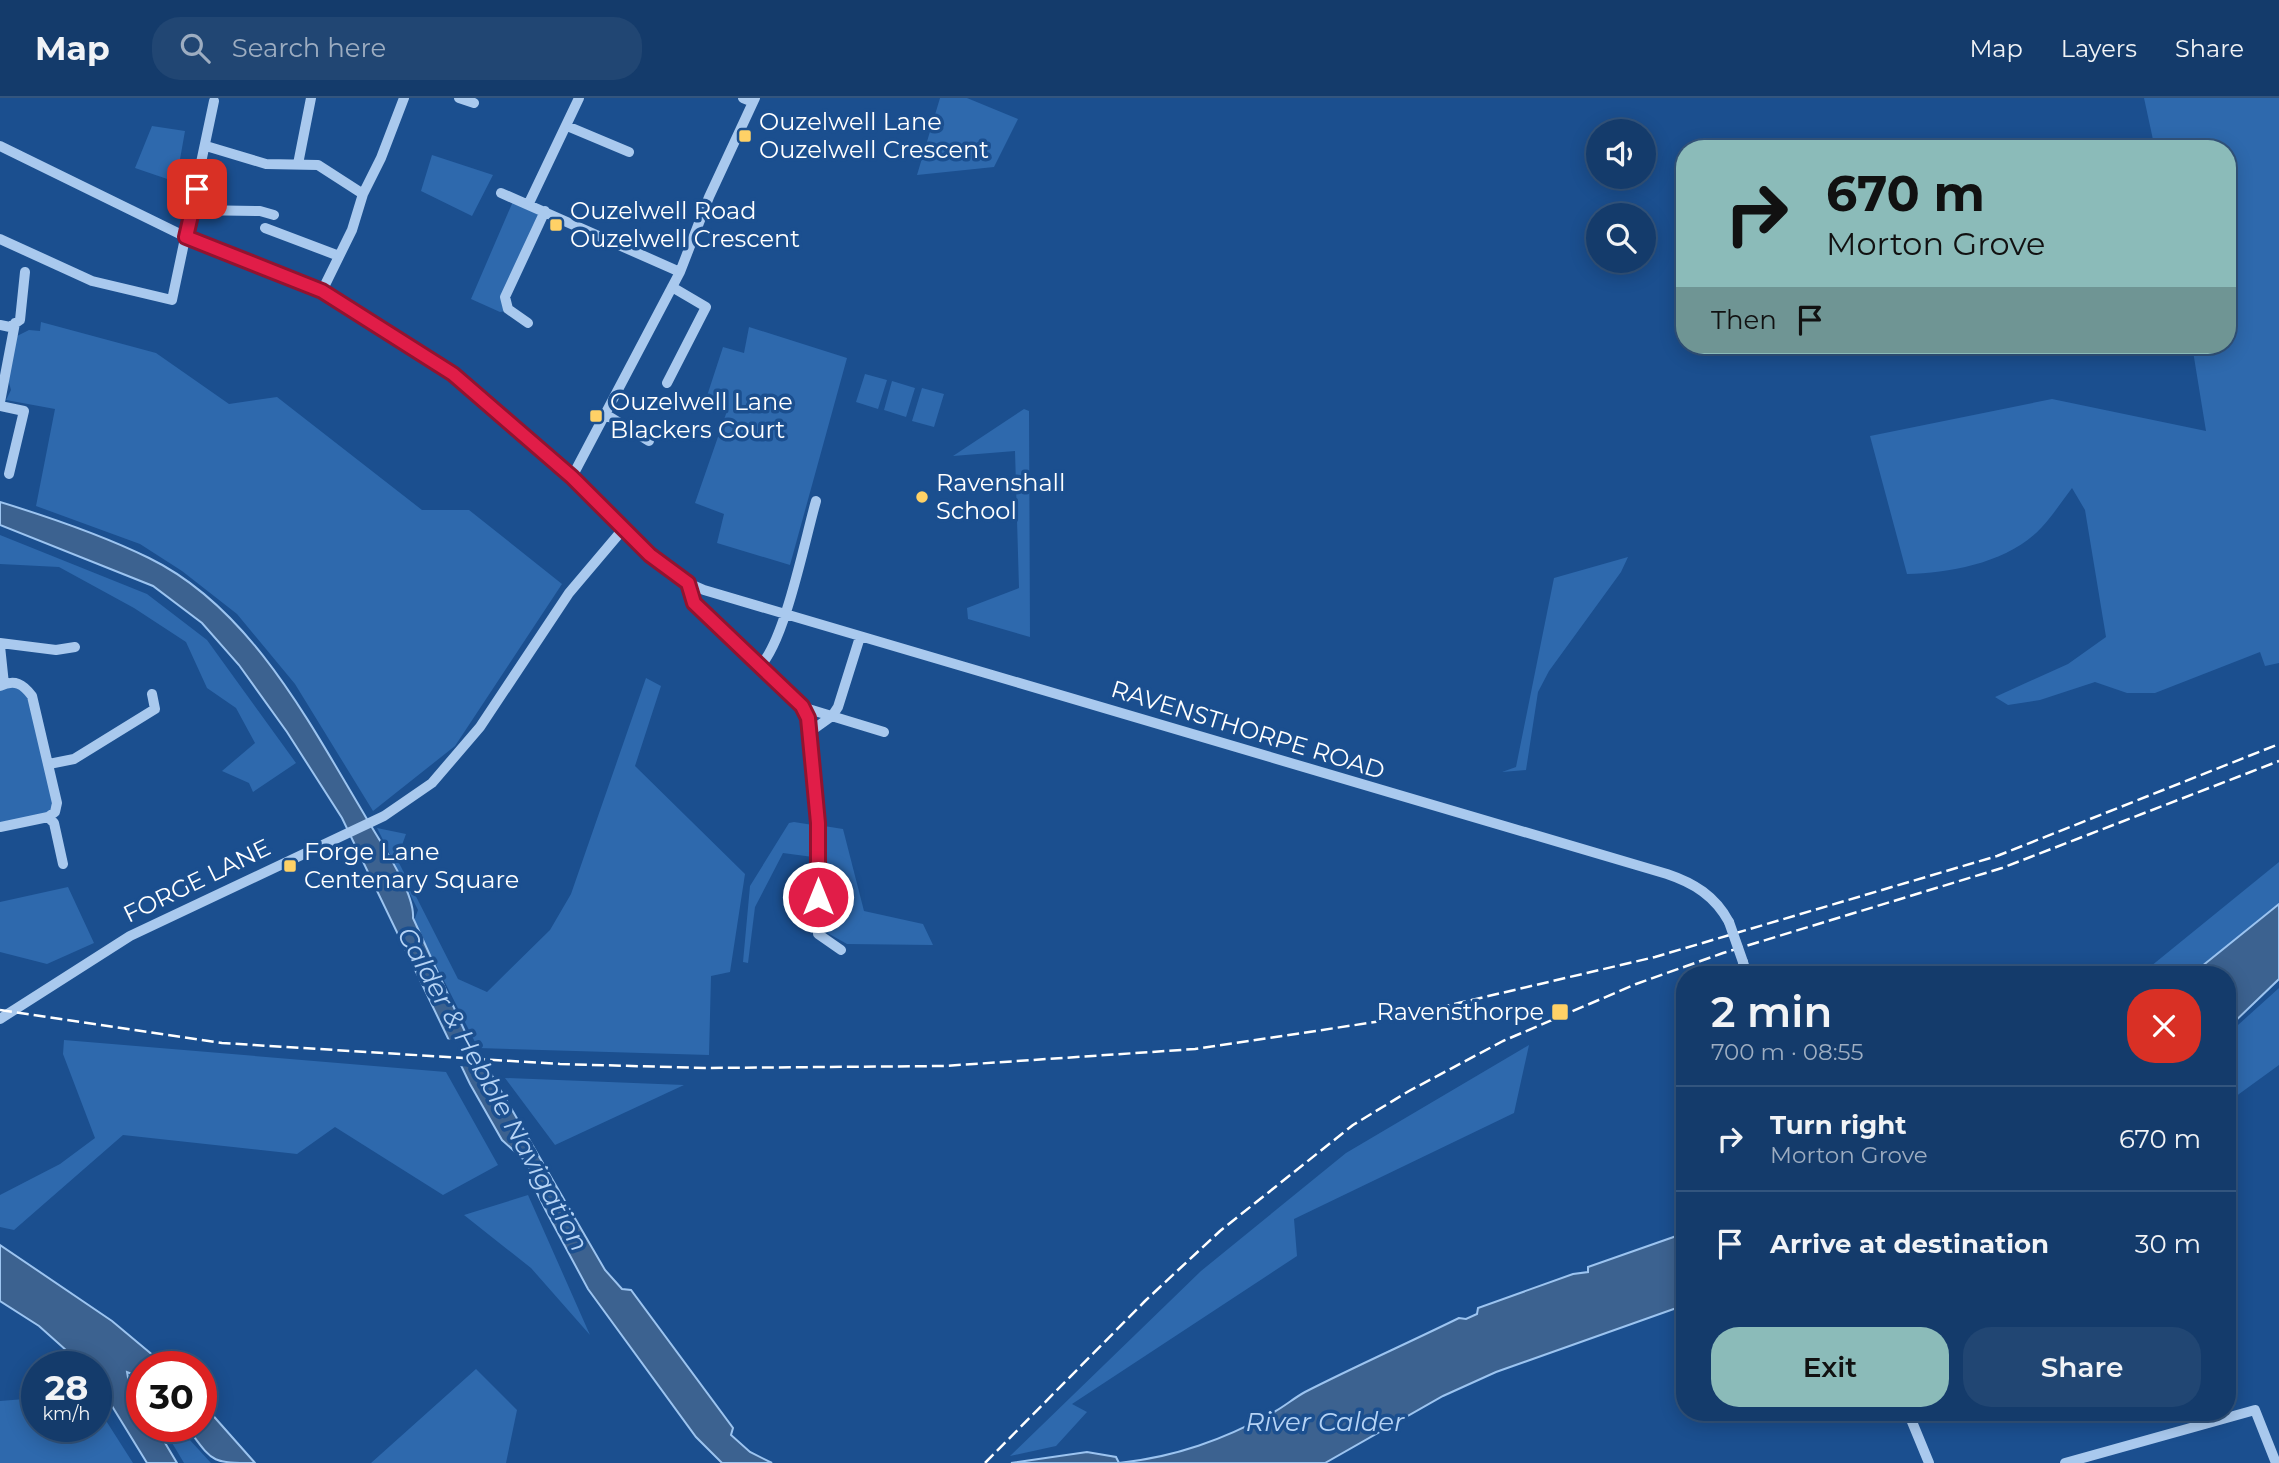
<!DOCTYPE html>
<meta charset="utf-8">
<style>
:root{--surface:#143b6b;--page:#214673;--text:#f1f3f6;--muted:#9dadc1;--line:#33557e;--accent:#8bbbb9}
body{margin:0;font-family:Montserrat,sans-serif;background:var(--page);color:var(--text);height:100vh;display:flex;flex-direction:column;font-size:26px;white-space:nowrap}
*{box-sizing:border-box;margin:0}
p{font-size:23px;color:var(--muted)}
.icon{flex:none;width:38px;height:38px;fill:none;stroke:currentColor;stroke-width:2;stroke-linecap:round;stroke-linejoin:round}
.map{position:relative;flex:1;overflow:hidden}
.side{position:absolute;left:1676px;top:868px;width:560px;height:455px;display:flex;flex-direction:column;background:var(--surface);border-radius:28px;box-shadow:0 4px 18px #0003,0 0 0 2px var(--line)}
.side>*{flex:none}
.top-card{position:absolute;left:1676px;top:42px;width:560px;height:214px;border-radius:28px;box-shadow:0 4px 18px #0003,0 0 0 2px var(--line);background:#8bbbb9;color:#111;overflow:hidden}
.buttons{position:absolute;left:1586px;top:21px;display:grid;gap:14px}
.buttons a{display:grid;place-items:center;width:70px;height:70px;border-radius:50%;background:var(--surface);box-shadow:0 4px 18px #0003,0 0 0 2px var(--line);font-size:35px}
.speed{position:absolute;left:21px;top:1253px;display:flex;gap:14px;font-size:35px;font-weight:700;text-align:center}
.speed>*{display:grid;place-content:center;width:91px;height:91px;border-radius:50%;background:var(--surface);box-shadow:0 4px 18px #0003,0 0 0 2px var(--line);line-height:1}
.speed small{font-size:18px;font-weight:400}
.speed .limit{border:10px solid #d22;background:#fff;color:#111}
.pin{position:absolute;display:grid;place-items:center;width:60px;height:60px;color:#fff;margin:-30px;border-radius:14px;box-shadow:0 4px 10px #0006}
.me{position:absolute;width:77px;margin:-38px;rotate:0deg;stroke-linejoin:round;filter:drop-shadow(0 0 5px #0008)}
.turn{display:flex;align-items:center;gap:24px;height:147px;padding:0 35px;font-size:32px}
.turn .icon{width:91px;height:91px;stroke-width:2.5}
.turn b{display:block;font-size:49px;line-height:60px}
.then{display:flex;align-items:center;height:66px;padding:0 35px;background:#0003;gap:14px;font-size:26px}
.round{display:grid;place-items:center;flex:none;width:74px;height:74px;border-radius:28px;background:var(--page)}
.summary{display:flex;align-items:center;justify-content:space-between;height:119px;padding:0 35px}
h1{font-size:42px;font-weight:600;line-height:52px}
.action{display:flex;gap:14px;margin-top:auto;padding:14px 35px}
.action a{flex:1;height:80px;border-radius:28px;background:var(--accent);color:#111;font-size:28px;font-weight:600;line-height:80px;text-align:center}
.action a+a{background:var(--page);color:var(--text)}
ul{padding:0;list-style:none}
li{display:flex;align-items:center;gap:21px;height:105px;padding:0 35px;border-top:2px solid var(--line)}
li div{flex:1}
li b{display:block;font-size:26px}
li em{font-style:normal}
header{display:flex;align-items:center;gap:42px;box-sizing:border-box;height:98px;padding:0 35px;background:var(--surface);border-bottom:2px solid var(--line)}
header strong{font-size:33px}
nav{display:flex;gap:38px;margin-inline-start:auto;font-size:24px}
.search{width:490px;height:63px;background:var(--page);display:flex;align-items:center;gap:18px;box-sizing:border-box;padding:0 24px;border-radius:28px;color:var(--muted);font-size:26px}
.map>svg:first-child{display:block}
</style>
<header>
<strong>Map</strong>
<div class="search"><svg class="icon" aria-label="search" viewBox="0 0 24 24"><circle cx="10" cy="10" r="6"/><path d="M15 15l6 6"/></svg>Search here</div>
<nav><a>Map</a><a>Layers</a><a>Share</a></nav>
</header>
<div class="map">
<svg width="2279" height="1365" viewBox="0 0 2279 1365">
<rect width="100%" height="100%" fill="#1b4f8f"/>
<path fill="#2e69ad" d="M940,0h27l51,21 -24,48 -77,8z
M2144,0h135v565l-14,3 -5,-14 -105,41h-28l-32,-11 -55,18 -32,5 -13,-8 73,-33 38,-27 -21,-127 -13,-22c-10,13 -19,27 -30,39 -32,35 -90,46 -135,47l-37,-138 182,-37 154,32 -14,-86h36v-196h-73z
M152,28l33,5 -9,51 -41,-14z
M432,57l61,20 -21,41 -51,-25z
M514,101l29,13 -40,86 2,13 -5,1 -29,-13z
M41,224l115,31 73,51 48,-7 145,113h47l93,74 -107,162 -82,65 -78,-127 -58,-70 -55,-43 -42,-27 -104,-38 19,-97 -49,-9 5,-10 -3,-11 9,-43 12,-6 11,1z
M749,229l98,31 -57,207 -73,-22 7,-29 -29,-11 32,-92 -21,-12 17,-52 21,6z
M865,276l22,6 -9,29 -22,-7z
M892,283l23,7 -9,29 -22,-7z
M922,290l22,6 -10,33 -22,-6z
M1024,311l5,2 1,226 -62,-18 -1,-11 52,-20 -4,-137 -62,5z
M0,437l147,59 60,46 89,123 -43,29 -4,-9 -27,-12 33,-28 -19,-35 -29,-20 -21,-46 -52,-34 -75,-41 -59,-3z
M1628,459l-7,15 -72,99 -11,21 -12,78 -24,2 14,-5 38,-189z
M646,580l15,8 -26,80 110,108 -15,98 -19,4 -2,79 -231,-7 -64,-127 4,-11 -41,-82 29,6 -9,25 61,120 29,13 63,-62 21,-36z
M12,584l20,14 23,116 -55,14v-140z
M794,724l19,3v32l-30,-4 -28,54 -7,56 -5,-1 7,-76 39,-63z
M824,728l19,3 21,82 59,13 10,21 -86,-1 -23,-13z
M2279,764v42l-88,71h-51z
M68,789l26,56 -47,21 -47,-12v-50z
M2279,890v77l-51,37v-68z
M64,942l382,32 52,93 -55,30 -108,-68 -38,27 -174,-19 -109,95 -14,-3v-32l60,-31 35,-26 -32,-84z
M1529,947l-15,68 -220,106 3,37 -225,148 15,8 -31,34 -46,10 191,-185 145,-118z
M505,980l179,7 -129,60z
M528,1097l62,140 -59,-67 -67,-53z
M476,1271l41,41 -11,53h-135z
M37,1300v28h59v-21l37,58h-133v-62z
M162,1328h15l34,37h-27z"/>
<path fill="#3c6290" stroke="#9cc4f0" stroke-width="2" d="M0,404c49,15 102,33 149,56 101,49 160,164 215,256 14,25 51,77 49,104l69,151 8,3 115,198 17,19 9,1 102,138 -2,7 19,17 22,11h-50l-26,-26 -108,-148 -42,-78 -13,-26 -1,-12 -8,-13 -22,-20 -32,-56 -128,-266 -55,-86 -48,-67 -37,-42 -49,-37 -153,-61z
M2279,806v75l-51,49v-53h-37z
M1685,1135v72l-189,67 -53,24 -118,67h-314l76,-11 29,5 3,6c56,-6 104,-23 155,-51 11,-6 20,-14 31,-20 51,-26 103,-49 154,-74l7,1 11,-5 1,-6 95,-34 15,-2v-5z
M0,1147l112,76 55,46h-25v11l-15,-6c3,24 15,27 15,54h13l22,37h-30l-51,-83v-13h-11l-46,-41 -39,-25z
M201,1304l54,61c-46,0 -42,-1 -69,-37h15z"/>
<path fill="#1b4f8f" d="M444,941l30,3 10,25 6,1 -32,-2z"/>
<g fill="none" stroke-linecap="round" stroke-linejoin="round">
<path stroke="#a9c9ee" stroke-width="10" d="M459,0l15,5
M743,0l10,4
M567,28l62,26
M0,48l186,91 136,54 131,83 119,103 78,78 38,28 16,7 963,284c27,9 48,22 62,48
M206,48l60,18 52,1 45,29
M298,66l13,-66
M501,95l179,79
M529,105l50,-105
M192,112l68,1 14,4
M265,130l74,28
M0,141l92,42 80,19 42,-199
M322,193l30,-61 11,-36 18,-36 23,-60
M528,225l-20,-14 -3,-12 40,-86
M0,227l10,2 10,-7 5,-48
M667,285l39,-76 -34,-20
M0,304l15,-79
M0,308l24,5 -15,63
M605,316l44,27
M572,379l108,-205 29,-75 46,-99
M688,485l6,20 108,104 82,25
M0,545l56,7 19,-3
M0,548l4,38
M760,568c25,-25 45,-127 56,-165
M0,588c15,-7 23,-2 32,10l25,107 -2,9 -7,5 -48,10
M802,609l9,24 7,92v111l23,16
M811,633l21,-15 6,-9 22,-70
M49,666l25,-5 81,-50 -3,-15
M48,719l6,6 9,41
M1743,864l4,13
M0,921l130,-83 254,-120 48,-33 48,-56 89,-134 55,-65
M1908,1314l21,51
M2065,1365l190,-53 21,53"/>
<path stroke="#fff" stroke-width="2.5" stroke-dasharray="12 5" stroke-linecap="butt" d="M0,912l222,33 338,21 145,4 239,-2 251,-17 187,-28 273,-64 342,-101 282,-112
M985,1365l160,-162 75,-70 133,-106 56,-34 94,-50 133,-57 87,-31 279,-85 277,-107"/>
<path stroke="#a9c9ee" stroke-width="10" d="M1729,824l14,40"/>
</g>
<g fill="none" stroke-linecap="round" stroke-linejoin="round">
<defs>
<path id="route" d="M197,91l-11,48 136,54 131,83 119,103 78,78 38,28 6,20 108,103 6,12 10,105v74"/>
</defs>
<use href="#route" stroke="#92132f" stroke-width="18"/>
<use href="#route" stroke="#e11d48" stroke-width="12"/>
</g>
<g fill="#ffd166" stroke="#1b4f8f" stroke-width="2.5">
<rect x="738" y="31" width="14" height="14" rx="3.5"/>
<rect x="549" y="120" width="14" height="14" rx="3.5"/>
<rect x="589" y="311" width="14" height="14" rx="3.5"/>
<circle cx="922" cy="399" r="7"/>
<rect x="283" y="761" width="14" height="14" rx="3.5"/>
<rect x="1551" y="905" width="18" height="18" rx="3.5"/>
</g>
<g text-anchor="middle" stroke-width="7" stroke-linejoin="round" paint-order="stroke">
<g font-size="24" fill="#fff" stroke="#1b4f8f" text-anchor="start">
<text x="759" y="32">Ouzelwell Lane<tspan x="759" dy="28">Ouzelwell Crescent</tspan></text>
<text x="570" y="121">Ouzelwell Road<tspan x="570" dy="28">Ouzelwell Crescent</tspan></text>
<text x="610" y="312">Ouzelwell Lane<tspan x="610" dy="28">Blackers Court</tspan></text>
<text x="936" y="393">Ravenshall<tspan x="936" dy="28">School</tspan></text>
<text x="304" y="762">Forge Lane<tspan x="304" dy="28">Centenary Square</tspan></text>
<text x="1544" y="922" text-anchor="end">Ravensthorpe</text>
</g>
<g font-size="24" fill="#fff" stroke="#1b4f8f">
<text transform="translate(1248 632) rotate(17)" y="8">RAVENSTHORPE ROAD</text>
<text transform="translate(197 783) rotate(-26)" y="8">FORGE LANE</text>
</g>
<g font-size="26" font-style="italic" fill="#b5d3f5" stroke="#1b4f8f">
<text transform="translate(493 991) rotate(61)" y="9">Calder &amp; Hebble Navigation</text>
<text x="1325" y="1333">River Calder</text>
</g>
</g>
</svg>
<div class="buttons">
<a><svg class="icon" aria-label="sound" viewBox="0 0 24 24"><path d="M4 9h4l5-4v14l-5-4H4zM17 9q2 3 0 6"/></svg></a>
<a><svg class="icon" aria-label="search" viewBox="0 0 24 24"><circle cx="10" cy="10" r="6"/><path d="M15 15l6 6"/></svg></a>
</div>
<div class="speed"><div>28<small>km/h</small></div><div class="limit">30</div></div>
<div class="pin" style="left:197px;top:91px;background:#d93025"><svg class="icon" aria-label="arrive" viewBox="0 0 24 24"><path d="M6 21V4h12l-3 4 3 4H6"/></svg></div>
<svg class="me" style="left:818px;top:799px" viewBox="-20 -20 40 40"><circle r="17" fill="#e11d48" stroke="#fff" stroke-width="3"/><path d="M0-11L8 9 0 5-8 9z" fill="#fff"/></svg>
<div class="top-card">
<div class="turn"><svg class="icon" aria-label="right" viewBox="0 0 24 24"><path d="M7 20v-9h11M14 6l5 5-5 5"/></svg><div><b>670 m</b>Morton Grove</div></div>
<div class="then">Then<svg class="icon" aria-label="arrive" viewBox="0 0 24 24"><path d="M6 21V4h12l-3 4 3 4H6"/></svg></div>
</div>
<section class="side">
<div class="summary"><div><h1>2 min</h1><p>700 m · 08:55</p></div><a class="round" style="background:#d93025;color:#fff"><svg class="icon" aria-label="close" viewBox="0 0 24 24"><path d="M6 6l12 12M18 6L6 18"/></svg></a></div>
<ul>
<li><svg class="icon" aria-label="right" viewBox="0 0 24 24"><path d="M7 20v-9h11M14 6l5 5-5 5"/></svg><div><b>Turn right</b><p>Morton Grove</p></div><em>670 m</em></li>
<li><svg class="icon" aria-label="arrive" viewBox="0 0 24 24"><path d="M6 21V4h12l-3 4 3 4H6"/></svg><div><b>Arrive at destination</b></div><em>30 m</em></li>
</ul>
<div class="action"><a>Exit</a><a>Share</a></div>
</section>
</div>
